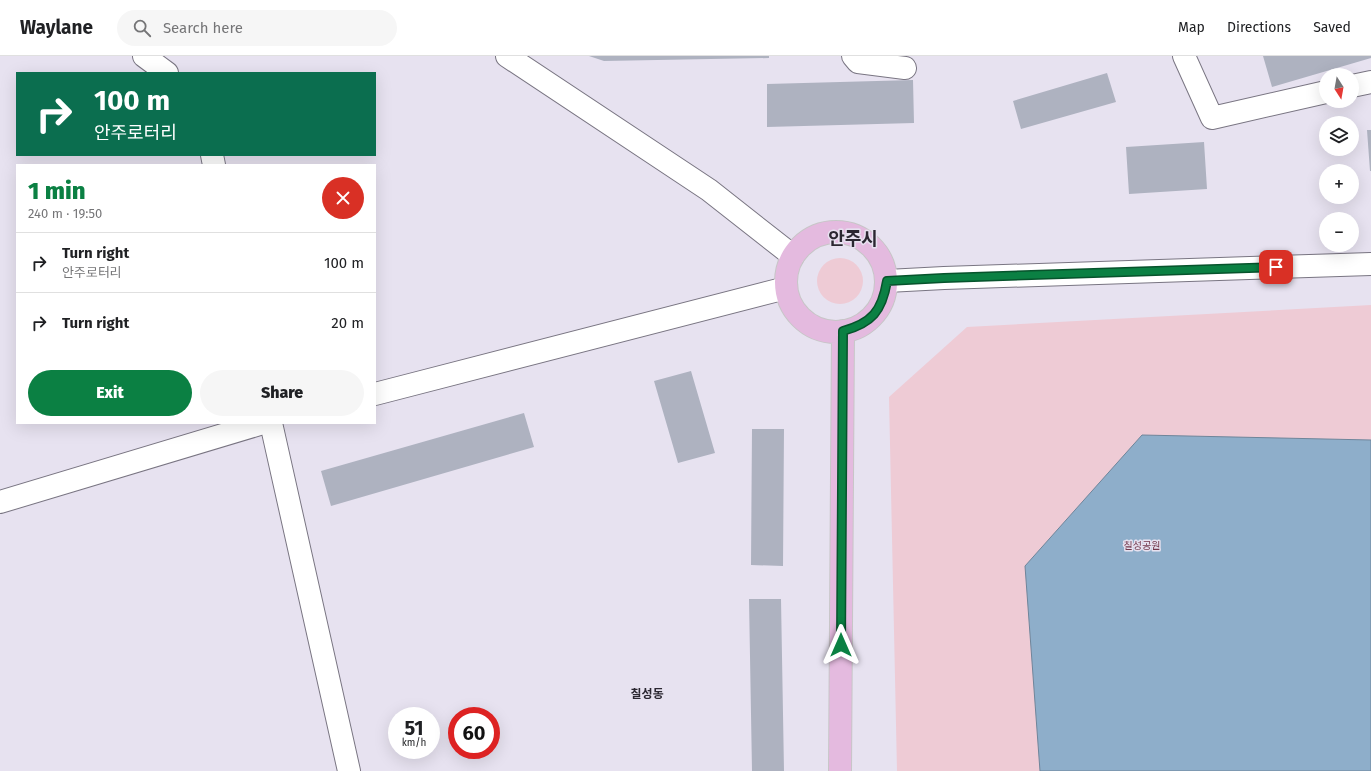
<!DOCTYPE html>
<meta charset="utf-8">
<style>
:root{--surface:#fff;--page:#f6f6f6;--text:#202124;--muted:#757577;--line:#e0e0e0;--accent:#0b8043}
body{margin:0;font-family:"Fira Sans","Noto Sans KR",sans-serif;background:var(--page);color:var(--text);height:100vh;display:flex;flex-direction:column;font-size:15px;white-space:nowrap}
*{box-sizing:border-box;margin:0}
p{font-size:13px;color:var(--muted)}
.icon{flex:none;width:22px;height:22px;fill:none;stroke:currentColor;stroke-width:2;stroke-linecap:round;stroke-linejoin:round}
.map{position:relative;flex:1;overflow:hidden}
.details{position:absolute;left:16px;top:108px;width:360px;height:260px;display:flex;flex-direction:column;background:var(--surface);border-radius:0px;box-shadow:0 4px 16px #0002}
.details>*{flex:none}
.guide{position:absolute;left:16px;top:16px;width:360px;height:84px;border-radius:0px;box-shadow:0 4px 16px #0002;background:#0b6e4f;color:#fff;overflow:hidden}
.needle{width:26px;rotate:169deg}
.buttons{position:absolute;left:1319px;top:12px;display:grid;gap:8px}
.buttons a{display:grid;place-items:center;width:40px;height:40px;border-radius:50%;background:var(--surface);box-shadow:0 4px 16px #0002;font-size:20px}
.speed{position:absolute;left:388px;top:651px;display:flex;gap:8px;font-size:20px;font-weight:700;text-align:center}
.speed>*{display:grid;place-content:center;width:52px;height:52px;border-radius:50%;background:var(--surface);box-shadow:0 4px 16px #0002;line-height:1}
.speed small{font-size:10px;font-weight:400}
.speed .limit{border:6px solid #d22;background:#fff;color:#111}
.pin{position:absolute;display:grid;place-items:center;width:34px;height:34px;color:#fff;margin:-17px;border-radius:8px;box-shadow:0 2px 6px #0006}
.me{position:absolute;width:44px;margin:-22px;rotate:0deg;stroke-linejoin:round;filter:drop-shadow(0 0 3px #0008)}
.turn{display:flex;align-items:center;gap:14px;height:84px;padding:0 12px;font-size:18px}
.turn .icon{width:52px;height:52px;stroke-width:2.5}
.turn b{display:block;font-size:28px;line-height:34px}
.round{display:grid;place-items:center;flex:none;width:42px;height:42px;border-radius:21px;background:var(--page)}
.head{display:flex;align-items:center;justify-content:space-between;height:68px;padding:0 12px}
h1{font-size:24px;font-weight:800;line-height:30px;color:var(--accent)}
.action{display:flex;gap:8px;margin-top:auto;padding:8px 12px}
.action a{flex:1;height:46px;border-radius:24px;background:var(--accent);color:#fff;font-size:16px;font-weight:800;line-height:46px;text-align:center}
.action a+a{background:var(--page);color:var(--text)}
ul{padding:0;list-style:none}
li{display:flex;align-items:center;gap:12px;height:60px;padding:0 12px;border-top:1px solid var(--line)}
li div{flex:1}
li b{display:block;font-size:15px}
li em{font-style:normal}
header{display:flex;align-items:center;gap:24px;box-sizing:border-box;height:56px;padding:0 20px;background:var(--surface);border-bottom:1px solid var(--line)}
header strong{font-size:19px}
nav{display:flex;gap:22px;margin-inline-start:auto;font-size:14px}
.search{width:280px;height:36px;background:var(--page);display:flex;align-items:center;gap:10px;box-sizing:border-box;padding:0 14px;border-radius:22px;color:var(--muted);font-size:15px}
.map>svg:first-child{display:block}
</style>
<header>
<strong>Waylane</strong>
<div class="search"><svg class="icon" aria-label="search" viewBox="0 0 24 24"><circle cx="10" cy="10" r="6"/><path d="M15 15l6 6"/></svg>Search here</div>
<nav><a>Map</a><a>Directions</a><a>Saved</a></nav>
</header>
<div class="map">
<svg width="1371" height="715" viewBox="0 0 1371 715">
<rect width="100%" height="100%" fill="#e7e2f0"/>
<path fill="#eecbd5" d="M817 225a23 23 0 1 1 46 0a23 23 0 1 1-46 0Z
M1371,249v466h-474l-8,-374 78,-70z"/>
<path fill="#8eaeca" stroke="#6f859a" d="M1142,379l229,5v331h-331l-15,-205z"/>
<path fill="#aeb2c0" d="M589,0h180v2l-165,3z
M1263,0h108v2l-99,29z
M1107,17l9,29 -95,27 -8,-28z
M913,24l1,43 -147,4v-43z
M1367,74h4v41h-1z
M1204,86l3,47 -78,5 -3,-47z
M691,315l24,82 -37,10 -24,-82z
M524,357l10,34 -203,59 -10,-35z
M752,373h32l-1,137 -32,-1z
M749,543h32l3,172h-32z"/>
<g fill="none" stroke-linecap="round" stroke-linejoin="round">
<defs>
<path id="minor" d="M144,0l23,17
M853,0l5,6 47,6
M1184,0l28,62 114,-26
M1352,30l19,-4
M212,99l2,10
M271,367l78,348"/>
<path id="tertiary" d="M887,225l57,-3 427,-14"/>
<path id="secondary" d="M507,0l202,134 84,66
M375,338l411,-106
M0,446l263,-79"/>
<path id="primary" d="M786 226a50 50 0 1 1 100 0a50 50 0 1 1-100 0Z
M840,715l3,-440"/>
</defs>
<use href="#minor" stroke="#797582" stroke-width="24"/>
<use href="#tertiary" stroke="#797582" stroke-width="24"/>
<use href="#secondary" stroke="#797582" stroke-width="24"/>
<use href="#primary" stroke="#c7c6c7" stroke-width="24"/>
<use href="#minor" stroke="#fff" stroke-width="22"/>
<use href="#tertiary" stroke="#fff" stroke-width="22"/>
<use href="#secondary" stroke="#fff" stroke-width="22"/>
<use href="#primary" stroke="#e4badf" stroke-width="22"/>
</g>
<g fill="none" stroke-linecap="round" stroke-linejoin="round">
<defs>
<path id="route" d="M841,589l2,-314c29,-8 39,-20 44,-50l57,-3 332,-11"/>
</defs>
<use href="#route" stroke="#07532c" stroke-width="10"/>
<use href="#route" stroke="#0b8043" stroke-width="7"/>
</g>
<g text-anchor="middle" stroke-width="3" stroke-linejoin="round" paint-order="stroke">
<g font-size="10" fill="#72384c" stroke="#e7e2f0">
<text x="1142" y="493">칠성공원</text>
</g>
<g font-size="12" font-weight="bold" fill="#2b2731" stroke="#e7e2f0">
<text x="647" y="642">칠성동</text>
</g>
<g font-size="18" font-weight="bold" fill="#2b2731" stroke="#e7e2f0">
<text x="853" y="189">안주시</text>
</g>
</g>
</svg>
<div class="buttons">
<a><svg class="needle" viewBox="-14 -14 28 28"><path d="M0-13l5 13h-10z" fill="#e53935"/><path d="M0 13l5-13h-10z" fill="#757577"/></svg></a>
<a><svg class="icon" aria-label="layers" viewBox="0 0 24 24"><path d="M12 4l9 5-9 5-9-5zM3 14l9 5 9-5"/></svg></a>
<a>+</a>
<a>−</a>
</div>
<div class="speed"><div>51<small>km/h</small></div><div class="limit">60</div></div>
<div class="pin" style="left:1276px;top:211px;background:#d93025"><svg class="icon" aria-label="arrive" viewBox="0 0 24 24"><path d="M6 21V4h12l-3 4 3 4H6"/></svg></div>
<svg class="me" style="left:841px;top:589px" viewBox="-20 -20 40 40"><path d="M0-17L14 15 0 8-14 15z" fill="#0b8043" stroke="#fff" stroke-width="4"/></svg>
<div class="guide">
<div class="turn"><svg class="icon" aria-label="right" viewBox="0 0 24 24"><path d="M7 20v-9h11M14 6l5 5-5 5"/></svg><div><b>100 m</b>안주로터리</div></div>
</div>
<section class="details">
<div class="head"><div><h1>1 min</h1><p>240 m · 19:50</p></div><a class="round" style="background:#d93025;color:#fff"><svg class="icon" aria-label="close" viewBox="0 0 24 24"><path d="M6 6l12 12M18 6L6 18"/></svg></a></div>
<ul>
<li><svg class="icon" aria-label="right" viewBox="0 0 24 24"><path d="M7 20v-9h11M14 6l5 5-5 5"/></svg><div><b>Turn right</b><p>안주로터리</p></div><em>100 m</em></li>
<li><svg class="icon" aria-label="right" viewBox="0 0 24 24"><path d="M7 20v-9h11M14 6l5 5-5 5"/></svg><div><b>Turn right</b></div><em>20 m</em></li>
</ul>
<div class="action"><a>Exit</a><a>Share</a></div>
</section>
</div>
